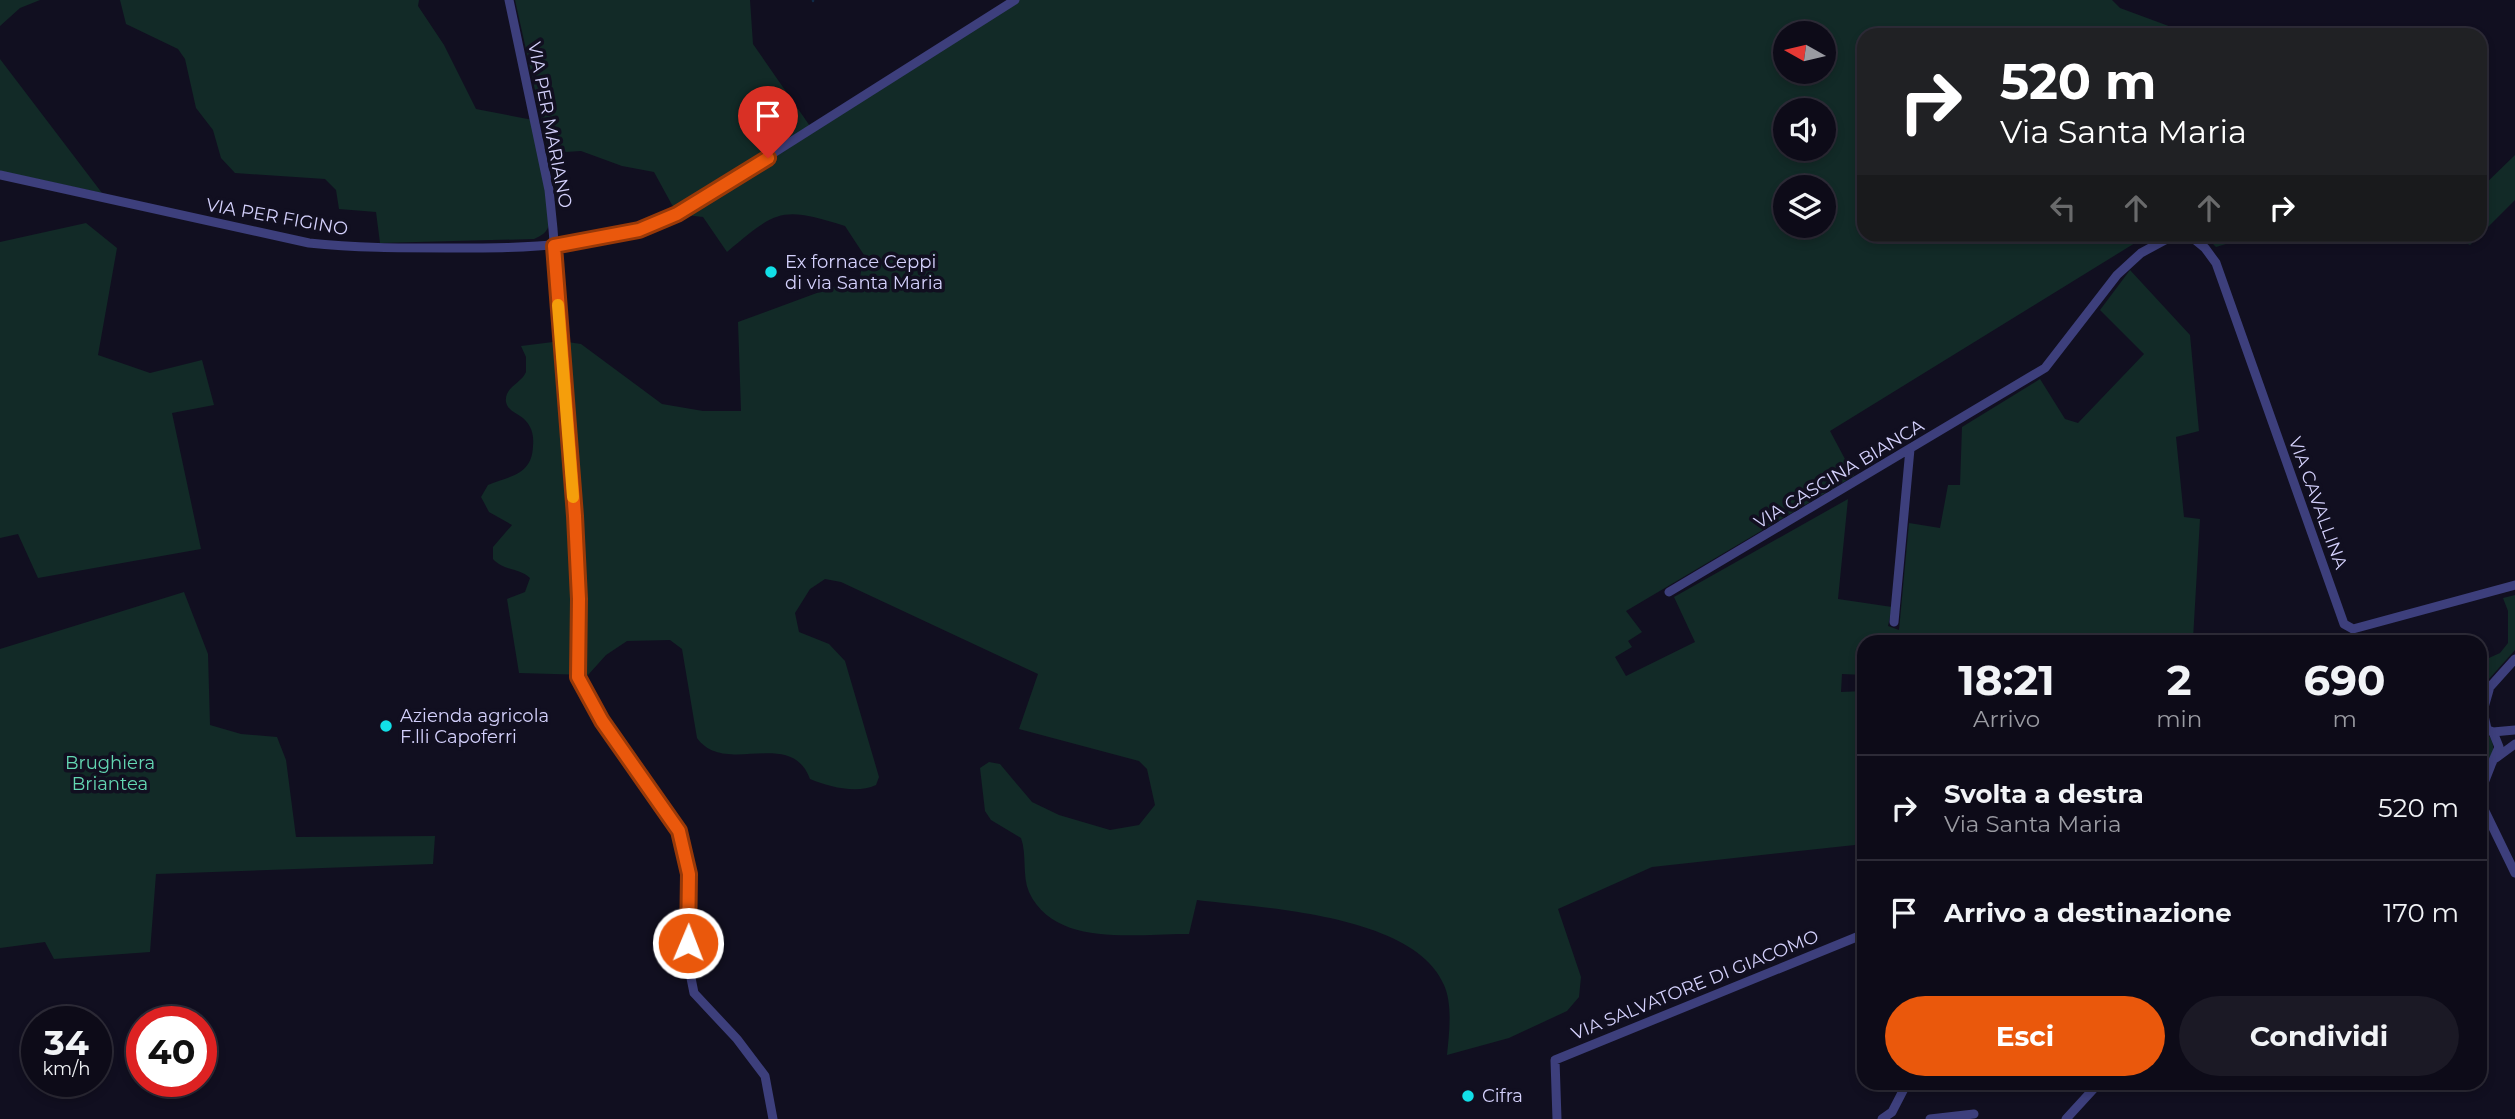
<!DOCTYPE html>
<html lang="it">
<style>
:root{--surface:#0d0b18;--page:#1b1925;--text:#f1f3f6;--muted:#9a9ba2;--line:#2d2b37;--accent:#ea580c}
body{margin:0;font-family:Montserrat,sans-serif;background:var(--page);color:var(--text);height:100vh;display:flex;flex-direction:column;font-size:26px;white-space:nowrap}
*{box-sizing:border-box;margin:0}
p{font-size:23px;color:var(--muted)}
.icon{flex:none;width:38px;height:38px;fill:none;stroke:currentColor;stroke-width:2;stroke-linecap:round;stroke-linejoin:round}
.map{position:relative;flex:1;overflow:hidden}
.details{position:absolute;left:1857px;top:635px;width:630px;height:455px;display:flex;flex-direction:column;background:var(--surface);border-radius:21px;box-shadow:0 4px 10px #0003,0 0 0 2px var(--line)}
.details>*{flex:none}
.hud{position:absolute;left:1857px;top:28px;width:630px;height:214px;border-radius:21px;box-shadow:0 4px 10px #0003,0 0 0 2px var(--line);background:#202124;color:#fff;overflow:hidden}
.needle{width:46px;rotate:278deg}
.buttons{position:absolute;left:1773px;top:21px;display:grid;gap:14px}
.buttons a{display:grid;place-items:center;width:63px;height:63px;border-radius:50%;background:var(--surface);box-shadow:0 4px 10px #0003,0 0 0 2px var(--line);font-size:35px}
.speed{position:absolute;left:21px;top:1006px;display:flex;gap:14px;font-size:35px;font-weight:700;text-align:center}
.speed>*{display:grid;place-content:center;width:91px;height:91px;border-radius:50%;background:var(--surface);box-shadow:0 4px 10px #0003,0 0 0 2px var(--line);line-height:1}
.speed small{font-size:18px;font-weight:400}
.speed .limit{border:10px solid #d22;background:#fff;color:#111}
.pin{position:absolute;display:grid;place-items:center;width:60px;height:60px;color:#fff;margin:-72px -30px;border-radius:50% 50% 50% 0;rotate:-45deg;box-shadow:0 0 7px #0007}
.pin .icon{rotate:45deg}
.me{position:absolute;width:77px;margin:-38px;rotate:1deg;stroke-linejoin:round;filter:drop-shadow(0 0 5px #0008)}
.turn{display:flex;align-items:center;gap:24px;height:147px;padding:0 28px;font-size:32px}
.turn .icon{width:91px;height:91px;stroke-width:2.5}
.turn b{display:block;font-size:49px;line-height:60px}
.lanes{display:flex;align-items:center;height:66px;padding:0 28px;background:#0003;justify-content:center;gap:35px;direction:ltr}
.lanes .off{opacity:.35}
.eta{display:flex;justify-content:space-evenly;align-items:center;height:119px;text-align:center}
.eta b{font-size:42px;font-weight:700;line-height:49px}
.primary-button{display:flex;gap:14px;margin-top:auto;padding:14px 28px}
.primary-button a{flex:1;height:80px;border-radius:42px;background:var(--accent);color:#fff;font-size:28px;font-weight:700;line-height:80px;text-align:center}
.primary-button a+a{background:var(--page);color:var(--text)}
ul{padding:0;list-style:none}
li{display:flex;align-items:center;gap:21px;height:105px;padding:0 28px;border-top:2px solid var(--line)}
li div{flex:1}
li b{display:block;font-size:26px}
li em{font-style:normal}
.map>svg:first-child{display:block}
</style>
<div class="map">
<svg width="2515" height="1119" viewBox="0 0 2515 1119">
<rect width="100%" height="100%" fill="#110f20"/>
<path fill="#122a27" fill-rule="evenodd" d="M0,0h40l-20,8 -20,18z
M120,0h299l-1,6 26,39 32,64 57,11c5,26 21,81 16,104 -1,8 -8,12 -15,15l-154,4 -4,-31 -37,-3 -3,-19 -11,-11 -90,-6 -14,-15 -8,-28 -17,-22 -11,-49 -7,-10 -52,-25z
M515,0h235l3,44 59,85 203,-129h1097l8,8 73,27h-329v199l284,1 -318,196 24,45 -228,135 16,21 -14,9 4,6 -17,10 11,19 69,-34 -21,-45 174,-98 -10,100 54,8 -4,19 11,4 10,-107 31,5 8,-43h12l2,-58 78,-48 25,40 13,4 66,-69 -44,-44 30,-40 60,65 9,96 -23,6 8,80 16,2 -7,120 -22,3h-307v33l-22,-1 -1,18 23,-1v153l-212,23 -94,42 23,68 -2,20 -12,14 -58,27 -62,17c2,-21 6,-50 -3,-70 -30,-71 -182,-77 -247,-85l-8,34c-50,-1 -134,15 -160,-42 -7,-16 -2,-38 -8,-54l-30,-18 -6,-9 -5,-43 9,-6 11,2 32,38 27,13 51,15 29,-5 16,-20 -8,-36 -8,-8 -120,-32 19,-55 -197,-92 -16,-3 -15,10 -15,24 4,19 30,12 16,17 34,116 -3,8c-19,9 -47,2 -66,-6 -19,-52 -85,-2 -113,-41l-15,-89 -12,-9 -43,1 -21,14 -18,20 -69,-2 -12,-74 18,-7 5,-14c-10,-10 -26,-7 -37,-19v-12l19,-22 -23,-13 -8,-15 7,-12c22,-9 44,-10 45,-39 1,-10 -1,-19 -8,-26 -5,-6 -17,-8 -19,-18 -2,-15 16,-19 20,-30v-15l-5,-11 40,-5 20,3 81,60 41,7h38l-3,-89 122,-45 4,-22 -19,-29c-64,-20 -68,-16 -118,26l-24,-35 -26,-3 -23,-42 -32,-6 -41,-15 -32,2zM1785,33h39v39h-39zM1785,110h39v39h-39zM1785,187h39v39h-39z
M0,59l102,134 -102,-22z
M2515,155v45l-45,45 -21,-10 31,-1v-45z
M86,223l31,25 -19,107 52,18 52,-13 12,45 -42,8 29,136 -163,29 -20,-44 -18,4v-296z
M2204,235h52l-40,12z
M184,592l24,62 2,71 31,9 36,3 9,23 10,77 139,-1 -2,28 -277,10 -6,78 -96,7 -9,-17 -45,6v-299z
M2515,595v55l-35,39v-27l20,-9 8,-10v-32l-5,-13z
M2331,636l25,6h-73z
M2480,731l10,6c7,13 2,22 -10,28z"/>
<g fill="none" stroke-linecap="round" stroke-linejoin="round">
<path stroke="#122a46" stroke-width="2.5" d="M813,1v-1"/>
<path stroke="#3d3f7c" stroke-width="9" d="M509,0l40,190 4,39 22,288 4,82 -1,78 24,44 77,110 10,43v94l5,25 43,46 28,37 8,43
M0,175l309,68c46,5 92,5 138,5 84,0 151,0 230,-34l338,-214
M2188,234l17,14 11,15 128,361 9,5 162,-44
M1669,592l376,-224 72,-93 24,-22 35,-19
M1894,622l16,-173
M2480,698l35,-39
M2480,727l13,5 6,15 -8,18 -11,6
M2487,729l-4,-18 6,-21
M2493,732l22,-2
M2496,758l19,-14
M2480,801l35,72
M2481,802l1,-14 9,-23
M1557,1119l-2,-59 309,-126
M1882,1119l10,-7 15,-29
M1930,1119l44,-5
M2066,1119l33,-36"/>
</g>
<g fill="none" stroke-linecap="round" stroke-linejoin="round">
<defs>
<path id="route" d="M688,943l1,-69 -10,-43 -77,-110 -24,-44 1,-78 -4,-83 -21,-270 85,-16 38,-16 91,-56"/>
</defs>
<use href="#route" stroke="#983908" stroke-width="18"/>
<use href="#route" stroke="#ea580c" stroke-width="12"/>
<path stroke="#f59e0b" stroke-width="12" d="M558,305l15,192"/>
</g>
<g fill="#12dfe7" stroke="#110f20" stroke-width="2.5">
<circle cx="771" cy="272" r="7"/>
<circle cx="386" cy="726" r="7"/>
<circle cx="1468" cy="1096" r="7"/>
</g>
<g text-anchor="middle" stroke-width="7" stroke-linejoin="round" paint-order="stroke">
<g font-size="18" fill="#d4d1fc" stroke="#110f20">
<text transform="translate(550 125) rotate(79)" y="6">VIA PER MARIANO</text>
<text transform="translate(277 217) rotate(10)" y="6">VIA PER FIGINO</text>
<text transform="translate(1839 474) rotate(-31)" y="6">VIA CASCINA BIANCA</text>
<text transform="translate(2318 503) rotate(70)" y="6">VIA CAVALLINA</text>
<text transform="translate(1695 985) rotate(-22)" y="6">VIA SALVATORE DI GIACOMO</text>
</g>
<g font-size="18" fill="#d4d1fc" stroke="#110f20" text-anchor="start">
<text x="785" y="268">Ex fornace Ceppi<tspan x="785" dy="21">di via Santa Maria</tspan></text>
<text x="400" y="722">Azienda agricola<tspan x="400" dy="21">F.lli Capoferri</tspan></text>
<text x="1482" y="1102">Cifra</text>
</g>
<g font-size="18" fill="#63d6b2" stroke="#110f20">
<text x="110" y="769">Brughiera<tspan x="110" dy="21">Briantea</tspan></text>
</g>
</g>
</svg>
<div class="buttons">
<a><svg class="needle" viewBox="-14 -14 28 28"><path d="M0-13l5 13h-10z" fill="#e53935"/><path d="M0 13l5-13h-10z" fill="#9a9ba2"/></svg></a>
<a><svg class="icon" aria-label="sound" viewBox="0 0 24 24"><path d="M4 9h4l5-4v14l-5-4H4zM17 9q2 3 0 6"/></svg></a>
<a><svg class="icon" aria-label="layers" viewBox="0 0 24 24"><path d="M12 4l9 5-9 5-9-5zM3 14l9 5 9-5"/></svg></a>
</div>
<div class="speed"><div>34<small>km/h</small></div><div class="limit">40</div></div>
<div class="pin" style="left:768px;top:158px;background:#d93025"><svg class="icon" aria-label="arrive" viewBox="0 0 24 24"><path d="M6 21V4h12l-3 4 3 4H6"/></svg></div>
<svg class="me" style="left:688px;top:943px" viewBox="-20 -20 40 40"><circle r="17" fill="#ea580c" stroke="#fff" stroke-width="3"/><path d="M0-11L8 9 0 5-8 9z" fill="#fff"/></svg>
<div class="hud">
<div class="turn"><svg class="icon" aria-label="right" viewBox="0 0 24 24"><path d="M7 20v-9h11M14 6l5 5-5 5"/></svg><div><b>520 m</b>Via Santa Maria</div></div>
<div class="lanes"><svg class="icon off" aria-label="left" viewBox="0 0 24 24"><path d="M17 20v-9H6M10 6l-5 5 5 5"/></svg><svg class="icon off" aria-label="ahead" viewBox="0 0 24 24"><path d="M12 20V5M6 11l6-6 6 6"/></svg><svg class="icon off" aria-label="ahead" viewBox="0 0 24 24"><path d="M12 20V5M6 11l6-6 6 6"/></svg><svg class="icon" aria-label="right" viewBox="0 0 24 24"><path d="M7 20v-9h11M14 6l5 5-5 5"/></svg></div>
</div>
<section class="details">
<div class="eta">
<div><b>18:21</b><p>Arrivo</p></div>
<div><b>2</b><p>min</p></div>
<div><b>690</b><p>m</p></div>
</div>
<ul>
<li><svg class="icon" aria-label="right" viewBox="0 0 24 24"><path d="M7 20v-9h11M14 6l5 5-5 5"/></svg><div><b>Svolta a destra</b><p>Via Santa Maria</p></div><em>520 m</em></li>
<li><svg class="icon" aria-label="arrive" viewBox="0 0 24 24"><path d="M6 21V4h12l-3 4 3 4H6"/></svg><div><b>Arrivo a destinazione</b></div><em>170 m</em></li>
</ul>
<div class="primary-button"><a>Esci</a><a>Condividi</a></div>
</section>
</div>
